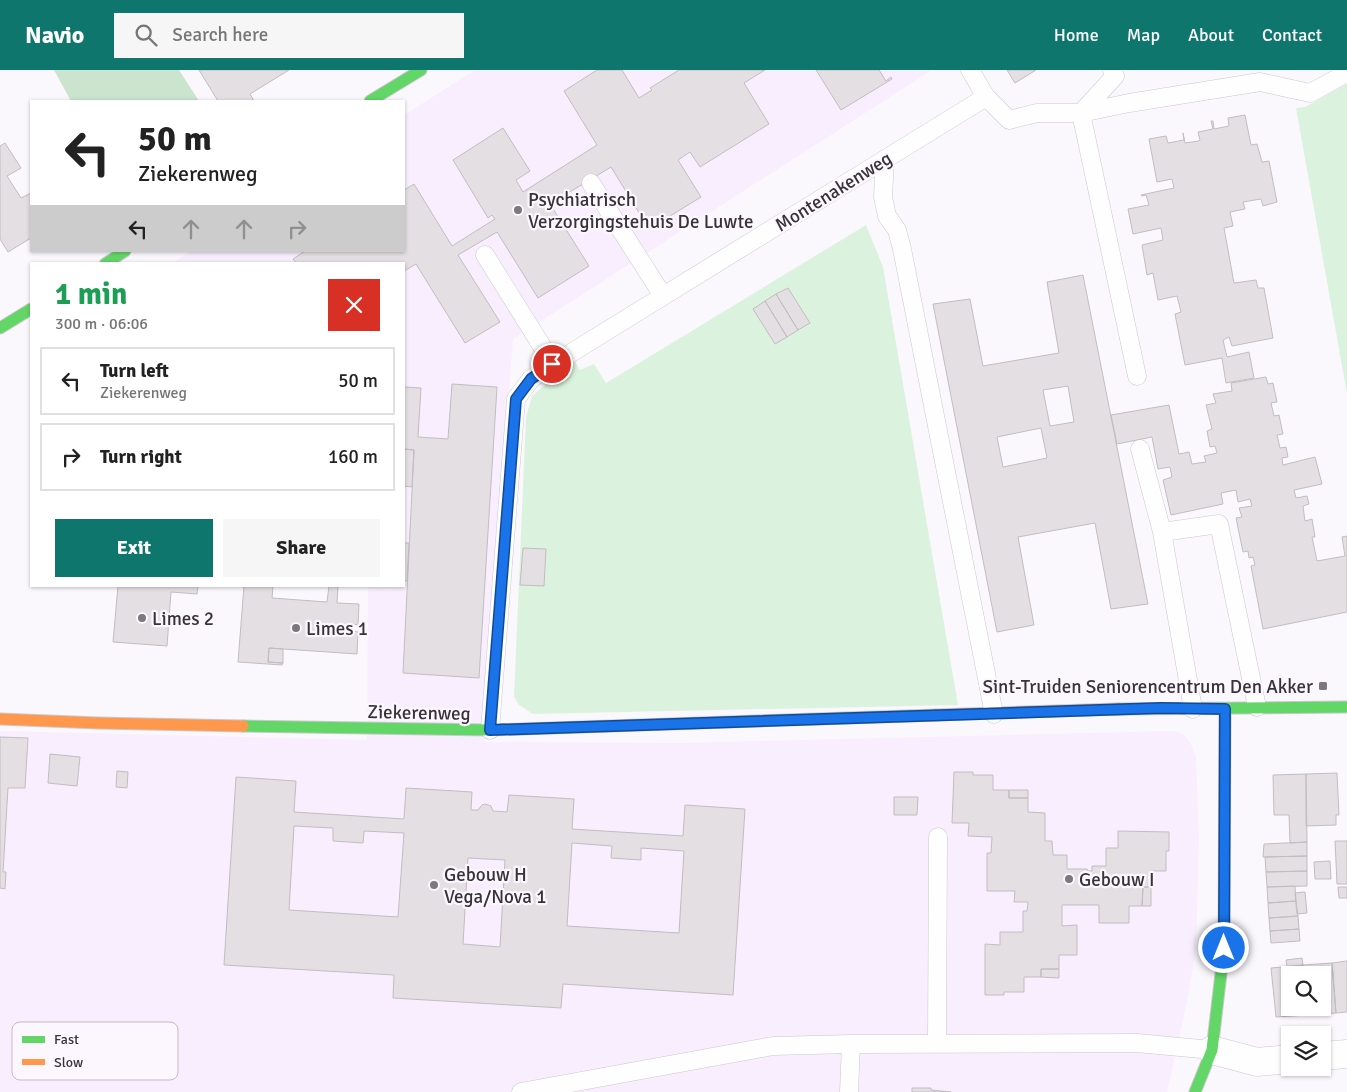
<!DOCTYPE html>
<meta charset="utf-8">
<style>
:root{--surface:#fff;--page:#f6f6f6;--text:#222;--muted:#767676;--line:#e0e0e0;--accent:#0f766e}
body{margin:0;font-family:Signika,sans-serif;background:var(--page);color:var(--text);height:100vh;display:flex;flex-direction:column;font-size:19px;white-space:nowrap}
*{box-sizing:border-box;margin:0}
p{font-size:16px;color:var(--muted)}
.icon{flex:none;width:28px;height:28px;fill:none;stroke:currentColor;stroke-width:2;stroke-linecap:round;stroke-linejoin:round}
.map{position:relative;flex:1;overflow:hidden}
.details{position:absolute;left:30px;top:192px;width:375px;height:325px;display:flex;flex-direction:column;background:var(--surface);border-radius:0px;box-shadow:0 1px 4px #0004}
.details>*{flex:none}
.hud{position:absolute;left:30px;top:30px;width:375px;height:152px;border-radius:0px;box-shadow:0 1px 4px #0004;background:#fff;color:var(--text);overflow:hidden}
.fabs{position:absolute;left:1281px;top:896px;display:grid;gap:10px}
.fabs a{display:grid;place-items:center;width:50px;height:50px;border-radius:0px;background:var(--surface);box-shadow:0 1px 4px #0004;font-size:25px}
.pin{position:absolute;display:grid;place-items:center;width:42px;height:42px;color:#fff;margin:-21px;border:2px solid #fff;border-radius:50%;box-shadow:0 1px 5px #0007}
.me{position:absolute;width:55px;margin:-28px;rotate:0deg;stroke-linejoin:round;filter:drop-shadow(0 0 4px #0008)}
.turn{display:flex;align-items:center;gap:18px;height:105px;padding:0 25px;font-size:22px}
.turn .icon{width:65px;height:65px;stroke-width:2.5}
.turn b{display:block;font-size:35px;line-height:42px}
.lanes{display:flex;align-items:center;height:48px;padding:0 25px;background:#0003;justify-content:center;gap:25px;direction:ltr}
.lanes .off{opacity:.35}
.round{display:grid;place-items:center;flex:none;width:52px;height:52px;border-radius:0px;background:var(--page)}
.overview{display:flex;align-items:center;justify-content:space-between;height:85px;padding:0 25px}
h1{font-size:30px;font-weight:700;line-height:38px;color:#1e9e55}
.primary-button{display:flex;gap:10px;margin-top:auto;padding:10px 25px}
.primary-button a{flex:1;height:58px;border-radius:0px;background:var(--accent);color:#fff;font-size:20px;font-weight:700;line-height:58px;text-align:center}
.primary-button a+a{background:var(--page);color:var(--text)}
ul{padding:0;list-style:none}
li{display:flex;align-items:center;gap:15px;height:68px;margin:0 10px 8px;padding:0 15px;border:2px solid var(--line);border-radius:0px}
li div{flex:1}
li b{display:block;font-size:19px}
li em{font-style:normal}
header{display:flex;align-items:center;gap:30px;box-sizing:border-box;height:70px;padding:0 25px;background:var(--accent);color:#fff}
header strong{font-size:24px}
nav{display:flex;gap:28px;margin-inline-start:auto;font-size:18px}
.search{width:350px;height:45px;background:var(--page);display:flex;align-items:center;gap:12px;box-sizing:border-box;padding:0 18px;border-radius:0px;color:var(--muted);font-size:19px}
.map>svg:first-child{display:block}
</style>
<header>
<strong>Navio</strong>
<div class="search"><svg class="icon" aria-label="search" viewBox="0 0 24 24"><circle cx="10" cy="10" r="6"/><path d="M15 15l6 6"/></svg>Search here</div>
<nav><a>Home</a><a>Map</a><a>About</a><a>Contact</a></nav>
</header>
<div class="map">
<svg width="1347" height="1022" viewBox="0 0 1347 1022">
<rect width="100%" height="100%" fill="#fbf8fd"/>
<path fill="#f8eefe" d="M475,0h457l-419,269 -28,364v39l194,1 494,-12 10,3 8,10 5,14 3,79 -3,112 -8,48 -21,95h-1167v-361l367,9 1,-154h36v-322h-233l20,-13h213v-136z"/>
<path fill="#dbf3de" d="M1347,14v310l-51,-286 9,-1z
M866,155l17,42 75,438 -425,9 -14,-9 -5,-8 12,-280 6,-21 15,-13 28,-21 5,8 14,-6 12,19z"/>
<path fill="#cae4cd" d="M54,0h125l20,31h-128z"/>
<path fill="#e4dfe3" stroke="#c2bdc0" fill-rule="evenodd" d="M199,0h90l-39,24 4,7h-36z
M597,0h25l17,28 13,-8 -2,-2 29,-18h86l-21,13 25,41 -69,43 -10,-15 -12,8 23,37 -52,32 -38,-62 -61,37 39,62 -51,32 -41,-66 -39,23 42,67 -35,21 -49,-79 -12,7v-7h-107l-4,-5 12,-8h99v-61l10,-6 38,62 43,-27 -3,-4 -4,3 -35,-58 50,-32 27,43 -14,9 7,12 74,-47 -33,-54z
M816,0h63l7,11 5,-4 1,2 -51,31z
M1007,0h29l-21,13z
M1245,45l6,30 6,-1 5,18 7,-1 8,41 -14,4 -2,-7 -18,3 2,7 -15,3 3,14 -9,2 10,55 22,-3 2,8h6l9,50 -41,8 -3,-9 -6,3 4,17 22,-5 5,26 -28,5 -4,-25 -37,7 -10,-51 6,-2 -4,-16 -19,4 -5,-27 -6,2 -5,-30 21,-5 -2,-12 -28,6 -5,-25 21,-4 -3,-10 -4,1 -1,-1 33,-7 -2,-9 -15,3 -8,-43 17,-3 2,7 16,-3 -1,-7 2,10 14,-2 1,-1 -2,-8 15,-3 -2,-8h2l1,8 15,-3 -1,-8z
M5,73l16,25 -14,8 14,22 10,-5v45l-23,14 -8,-13v-93z
M1083,205l65,329 -37,5 -16,-86 -77,14 16,88 -37,7 -64,-328 37,-5 13,67 76,-13 -12,-71zM1068,316l6,36 -24,4 -7,-36zM1041,358l6,30 -44,9 -6,-30z
M788,218l22,35 -12,7 -22,-36z
M776,224l22,36 -11,7 -22,-36z
M765,231l22,36 -12,7 -22,-35z
M1266,307l2,7 5,-1 4,19 -6,1 3,13 5,-1 4,19 -6,1 3,13 6,-1 2,10 -6,1 1,7 32,-8 7,27 -28,6 2,8 11,-2 2,8 -6,2 2,15 7,-2 3,18h-3l5,24 28,-5 -3,-19 5,-1v76l-84,17 -12,-63 4,-1 -2,-8 -4,1 -1,-7 -5,1 -7,-34 6,-1 -3,-9 13,-2 -2,-7 -12,3 -2,-12 -15,3 2,11 -52,11 -8,-35 9,-3 -2,-10 -12,2 -6,-32 -35,7 -6,-29 58,-10 10,49 10,-2 3,12 14,-2 -2,-6 13,-3 -2,-7 -5,1 -3,-16 5,-2 -6,-24 10,-2 -3,-9 19,-3 -1,-8z
M452,314l45,3 -18,291 -76,-5 11,-223 -10,-1v-62l17,1 -3,49 30,2z
M404,379l10,1 -2,37 -8,-1z
M404,473h5l-2,38h-3z
M523,478l23,1 -2,37 -24,-1z
M118,516h80l-1,8 -26,-2 -4,54 -54,-4z
M244,516h29l-1,12 55,4 2,-16h9l-1,17 22,1 -1,21 -5,-1 -1,7 6,1 -1,22 -88,-6 -1,14 15,1 -1,2 -44,-3z
M269,578l14,1v14l-15,-1z
M0,667l28,1 -3,50h-17l-5,84h3l-1,17 -5,-1z
M50,684l30,3 -3,29 -29,-3z
M117,701l11,1 -1,16 -11,-1z
M954,702h19v3h20v15h16v8h19v14l17,1v28h7l1,14h14v14h20l1,2h4v-5h14v-18h12v-17l51,1v19h-3v20h-15v16h-8l-1,19h-13v17h-30v-18h-37v21l15,-1v30h-18v14h-18v8h-17v15h-20v3h-19v-51l15,1v-13h23v-21h4l1,-9h-14l1,-11h-28v-38h4l1,-16 -24,-1 1,-13h-17z
M1337,703l2,42h-3v10l-30,1v-52z
M1306,704l1,68 -17,1 -1,-28h-15l-1,-40z
M236,707l60,4 -2,31 110,7 2,-31 66,4 -1,18h7l4,-5 3,-1 6,2 2,5 14,1 2,-17 65,4 -2,30 111,7 2,-31 60,4 -12,186 -170,-11 -2,24 -168,-10 1,-23 -170,-10zM294,756l39,2v13l30,2 1,-12 40,2 -6,84 -109,-7zM572,773l40,3 -1,12 30,2v-12l43,3 -5,82 -112,-7zM468,788l37,2 -5,87 -37,-3z
M1009,720h19v8h-19z
M894,727h24l-1,18h-23z
M1335,771h12v43h-10z
M1307,772v14l-44,1 1,-13z
M1307,786v15l-41,1 -1,-15z
M1330,791l1,18h-16l-1,-17z
M1307,801v15l-40,1 -1,-15z
M1295,816l1,15 -28,2 -1,-16z
M1143,817h8v19h-9z
M1338,817h9v11h-8z
M1305,822l2,21 -10,1 -2,-21z
M1296,831l2,15 -29,2 -1,-15z
M1298,846l1,13 -29,2 -1,-13z
M1299,859l1,12 -29,2 -1,-12z
M1302,888l1,7 -16,2 -1,-7z
M1347,891v51l-11,1 -4,-50z
M1332,893l4,50 -28,2 -1,-7h15v-33h-18l-1,-10z
M1303,895l1,10h-14v33h17l1,7 -32,2 -5,-49z
M1041,899h18v9l-18,-1z
M912,1018h19v2l20,2h-39z"/>
<g fill="none" stroke-linecap="round" stroke-linejoin="round">
<defs>
<path id="lane" d="M970,0l16,27 23,23 28,-7h44l48,-10 131,-21 50,11 37,-20
M1112,0l3,6 -34,37 56,263
M885,89l-2,38 4,19 10,14 5,19 92,465
M591,113l72,113
M485,185l68,109 -22,15 -15,20 -26,331
M553,294l433,-267
M1140,379l22,83 31,177
M1162,462l57,-8 38,183
M937,973l1,-206
M521,1022l252,-46 78,-2 286,-1 75,7
M849,1022l2,-48"/>
<path id="street" d="M1212,980l45,12 33,-3
M1322,986l25,-2"/>
<path id="fast" d="M370,31l51,-31
M105,194l20,-13
M0,258l31,-19
M1118,639l229,-2
M243,656l247,4 446,-15
M1195,1022l17,-42 12,-102 1,-239"/>
<path id="slow" d="M936,645l182,-6
M0,649l98,4 145,3"/>
</defs>
<use href="#lane" stroke="#cbc8cd" stroke-width="19"/>
<use href="#street" stroke="#cbc8cd" stroke-width="29"/>
<use href="#fast" stroke="#cbc8cd" stroke-width="13"/>
<use href="#slow" stroke="#cbc8cd" stroke-width="13"/>
<use href="#lane" stroke="#fefeff" stroke-width="18"/>
<use href="#street" stroke="#fefeff" stroke-width="28"/>
<use href="#fast" stroke="#63d668" stroke-width="11"/>
<use href="#slow" stroke="#ff974d" stroke-width="11"/>
</g>
<g fill="none" stroke-linecap="round" stroke-linejoin="round">
<defs>
<path id="route" d="M552,294l-21,15 -15,20 -26,331 671,-22 64,1 -1,239"/>
</defs>
<use href="#route" stroke="#114b97" stroke-width="12"/>
<use href="#route" stroke="#1a73e8" stroke-width="9"/>
</g>
<g fill="#7c787e" stroke="#fcf7fe" stroke-width="2">
<circle cx="518" cy="140" r="5"/>
<circle cx="142" cy="548" r="5"/>
<circle cx="296" cy="558" r="5"/>
<rect x="1318" y="611" width="10" height="10" rx="2.5"/>
<circle cx="1069" cy="809" r="5"/>
<circle cx="434" cy="815" r="5"/>
</g>
<g text-anchor="middle" stroke-width="4.5" stroke-linejoin="round" paint-order="stroke">
<g font-size="19" fill="#373339" stroke="#fcf7fe">
<text transform="translate(833 121) rotate(-32)" y="7">Montenakenweg</text>
<text transform="translate(419 642) rotate(1)" y="7">Ziekerenweg</text>
</g>
<g font-size="19" fill="#373339" stroke="#fcf7fe" text-anchor="start">
<text x="528" y="136">Psychiatrisch<tspan x="528" dy="22">Verzorgingstehuis De Luwte</tspan></text>
<text x="152" y="555">Limes 2</text>
<text x="306" y="565">Limes 1</text>
<text x="1313" y="623" text-anchor="end">Sint-Truiden Seniorencentrum Den Akker</text>
<text x="444" y="811">Gebouw H<tspan x="444" dy="22">Vega/Nova 1</tspan></text>
<text x="1079" y="816">Gebouw I</text>
</g>
</g>
<rect x="12" y="952" width="166" height="58" rx="8" fill="#fcf7fe" stroke="#c1bcc3" stroke-width="1"/>
<rect x="22" y="966" width="23" height="7" fill="#63d668"/>
<rect x="22" y="989" width="23" height="6" fill="#ff974d"/>
<g font-size="14" fill="#373339">
<text x="54" y="974">Fast</text>
<text x="54" y="997">Slow</text>
</g>
</svg>
<div class="fabs">
<a><svg class="icon" aria-label="search" viewBox="0 0 24 24"><circle cx="10" cy="10" r="6"/><path d="M15 15l6 6"/></svg></a>
<a><svg class="icon" aria-label="layers" viewBox="0 0 24 24"><path d="M12 4l9 5-9 5-9-5zM3 14l9 5 9-5"/></svg></a>
</div>
<div class="pin" style="left:552px;top:294px;background:#d93025"><svg class="icon" aria-label="arrive" viewBox="0 0 24 24"><path d="M6 21V4h12l-3 4 3 4H6"/></svg></div>
<svg class="me" style="left:1224px;top:878px" viewBox="-20 -20 40 40"><circle r="17" fill="#1a73e8" stroke="#fff" stroke-width="3"/><path d="M0-11L8 9 0 5-8 9z" fill="#fff"/></svg>
<div class="hud">
<div class="turn"><svg class="icon" aria-label="left" viewBox="0 0 24 24"><path d="M17 20v-9H6M10 6l-5 5 5 5"/></svg><div><b>50 m</b>Ziekerenweg</div></div>
<div class="lanes"><svg class="icon" aria-label="left" viewBox="0 0 24 24"><path d="M17 20v-9H6M10 6l-5 5 5 5"/></svg><svg class="icon off" aria-label="ahead" viewBox="0 0 24 24"><path d="M12 20V5M6 11l6-6 6 6"/></svg><svg class="icon off" aria-label="ahead" viewBox="0 0 24 24"><path d="M12 20V5M6 11l6-6 6 6"/></svg><svg class="icon off" aria-label="right" viewBox="0 0 24 24"><path d="M7 20v-9h11M14 6l5 5-5 5"/></svg></div>
</div>
<section class="details">
<div class="overview"><div><h1>1 min</h1><p>300 m · 06:06</p></div><a class="round" style="background:#d93025;color:#fff"><svg class="icon" aria-label="close" viewBox="0 0 24 24"><path d="M6 6l12 12M18 6L6 18"/></svg></a></div>
<ul>
<li><svg class="icon" aria-label="left" viewBox="0 0 24 24"><path d="M17 20v-9H6M10 6l-5 5 5 5"/></svg><div><b>Turn left</b><p>Ziekerenweg</p></div><em>50 m</em></li>
<li><svg class="icon" aria-label="right" viewBox="0 0 24 24"><path d="M7 20v-9h11M14 6l5 5-5 5"/></svg><div><b>Turn right</b></div><em>160 m</em></li>
</ul>
<div class="primary-button"><a>Exit</a><a>Share</a></div>
</section>
</div>
